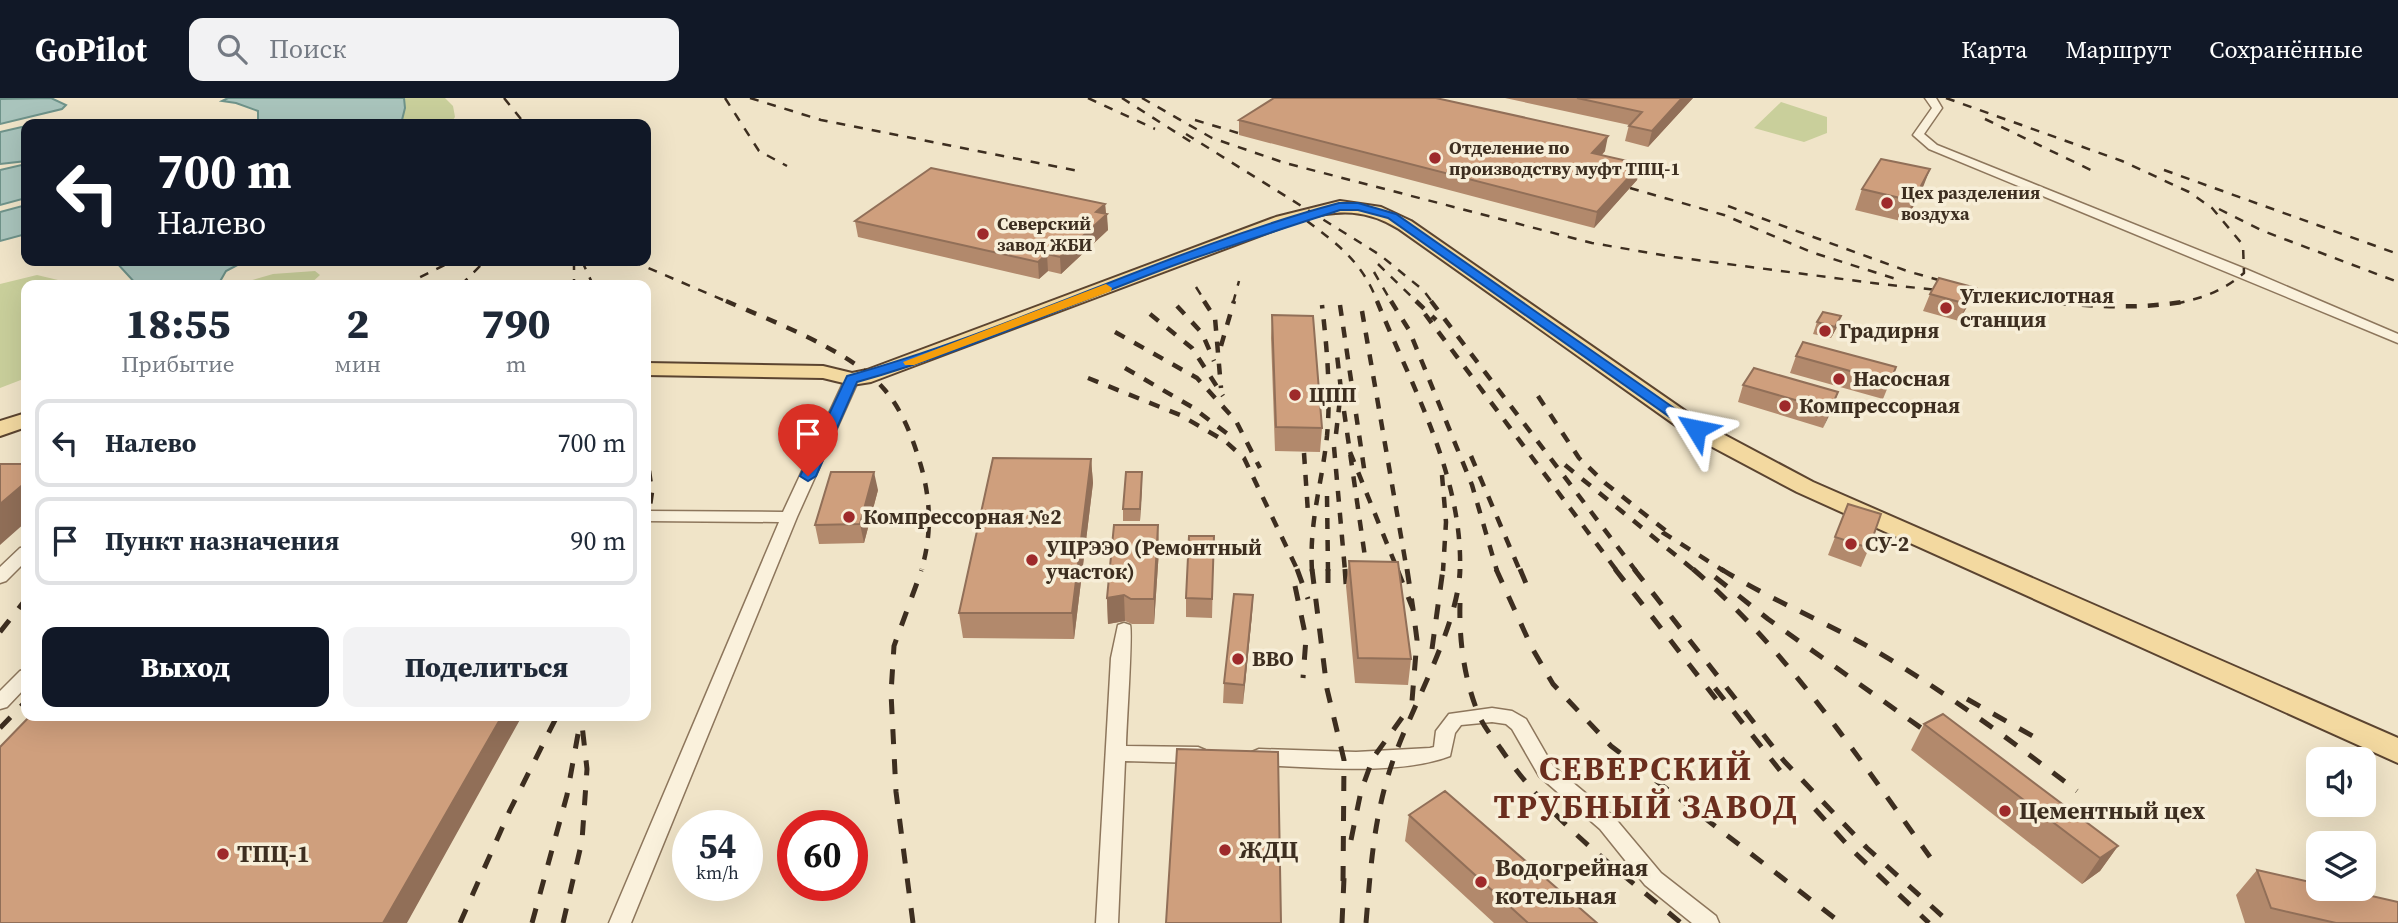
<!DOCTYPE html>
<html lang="ru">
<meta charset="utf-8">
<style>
:root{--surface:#fff;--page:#f2f2f3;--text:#1f2937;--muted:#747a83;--line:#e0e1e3;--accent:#111827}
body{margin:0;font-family:"Source Serif 4",serif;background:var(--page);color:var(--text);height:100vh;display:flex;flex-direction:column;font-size:26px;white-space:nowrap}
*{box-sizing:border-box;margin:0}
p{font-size:23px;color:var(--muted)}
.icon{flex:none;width:38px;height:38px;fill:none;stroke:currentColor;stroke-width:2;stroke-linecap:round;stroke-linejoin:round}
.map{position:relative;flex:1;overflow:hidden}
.sheet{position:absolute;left:21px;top:182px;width:630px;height:441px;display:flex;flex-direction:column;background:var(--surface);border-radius:14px;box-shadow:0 7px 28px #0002}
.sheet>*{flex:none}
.hud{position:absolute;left:21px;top:21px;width:630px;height:147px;border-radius:14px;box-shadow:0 7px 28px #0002;background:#111827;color:#fff;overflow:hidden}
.fabs{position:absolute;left:2306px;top:649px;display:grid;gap:14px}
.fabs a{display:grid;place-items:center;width:70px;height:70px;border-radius:14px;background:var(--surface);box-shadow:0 7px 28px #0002;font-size:35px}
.speed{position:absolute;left:672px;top:712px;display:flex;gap:14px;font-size:35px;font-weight:700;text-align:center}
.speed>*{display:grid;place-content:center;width:91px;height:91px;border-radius:50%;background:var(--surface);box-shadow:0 7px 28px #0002;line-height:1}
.speed small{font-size:18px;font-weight:400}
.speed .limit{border:10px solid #d22;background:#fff;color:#111}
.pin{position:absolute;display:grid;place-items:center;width:60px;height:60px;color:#fff;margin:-72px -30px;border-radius:50% 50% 50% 0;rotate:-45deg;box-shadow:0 0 7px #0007}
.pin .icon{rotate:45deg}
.me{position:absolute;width:77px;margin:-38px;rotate:305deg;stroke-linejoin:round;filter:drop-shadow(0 0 5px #0008)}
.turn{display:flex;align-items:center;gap:24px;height:147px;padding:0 21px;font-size:32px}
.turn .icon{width:91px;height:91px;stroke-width:2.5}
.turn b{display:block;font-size:49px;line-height:60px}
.eta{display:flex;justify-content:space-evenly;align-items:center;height:119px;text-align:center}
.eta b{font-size:42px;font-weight:800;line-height:49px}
.button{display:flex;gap:14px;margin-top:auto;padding:14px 21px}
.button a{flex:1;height:80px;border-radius:14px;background:var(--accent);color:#fff;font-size:28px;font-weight:800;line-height:80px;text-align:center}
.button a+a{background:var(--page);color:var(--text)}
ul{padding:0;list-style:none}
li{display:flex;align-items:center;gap:21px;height:88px;margin:0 14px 10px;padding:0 7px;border:4px solid var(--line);border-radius:14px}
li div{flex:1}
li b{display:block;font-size:26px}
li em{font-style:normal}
header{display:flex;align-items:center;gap:42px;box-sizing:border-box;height:98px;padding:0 35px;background:var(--accent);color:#fff}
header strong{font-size:33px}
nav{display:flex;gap:38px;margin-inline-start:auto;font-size:24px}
.search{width:490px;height:63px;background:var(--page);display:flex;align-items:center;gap:18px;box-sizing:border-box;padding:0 24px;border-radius:14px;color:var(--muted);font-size:26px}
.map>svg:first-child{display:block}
</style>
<header>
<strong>GoPilot</strong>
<div class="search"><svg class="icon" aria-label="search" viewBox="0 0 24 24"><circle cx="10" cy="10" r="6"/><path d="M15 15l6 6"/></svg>Поиск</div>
<nav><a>Карта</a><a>Маршрут</a><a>Сохранённые</a></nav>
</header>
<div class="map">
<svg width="2398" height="825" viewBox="0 0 2398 825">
<rect width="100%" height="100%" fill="#f0e4c8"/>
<path fill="#c9cf9b" d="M404,0h41l8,8 2,11 -5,7h-49l4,-16z
M1781,4l46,15v16l-23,9 -50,-14z
M315,173l5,4 -11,10h-60v-4l24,-7z
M37,177l21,5 1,5h-33v93l-26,10v-104z"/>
<path fill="#a9c4bc" stroke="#6f938a" stroke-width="2" d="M51,0l15,7 -4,4 -62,15v-25z
M228,0h176l1,10 -4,16h-135l-8,-4v-9l-22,-8 -14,-2z
M26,28v35l-26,3v-32z
M26,66v34l-26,7v-35z
M26,107v29l-26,7v-29z
M115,163h130l-19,10 -8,14h-81z"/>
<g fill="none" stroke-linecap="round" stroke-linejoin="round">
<defs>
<path id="street" d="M1925,0h11l6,10 -18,26 13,11 311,125 150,64v9l-469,-194 -16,-14 19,-27z
M852,277l7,4 -62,138 -166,406h-22l170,-401 -133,-1v-10l137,1 62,-133z
M26,449v14l-20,20 -6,2v-16l20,-19z
M1124,525l6,2c3,6 -4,105 -4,121l72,1 7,3 3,5 -3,5 -7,3 -73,-2 -7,162h-22l15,-265 7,-33z
M26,571v18l-19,20 -7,2v-18l20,-20z
M1492,610l20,3 14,8 27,47 61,51 47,56 55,43 3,7h-27l-47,-38 -45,-56 -61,-53 -27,-47 -6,-5 -14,-2 -31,3 -6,8 -5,23c-52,20 -135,11 -191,9l-7,-3 -3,-5 3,-5 7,-3 97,3 74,-4 4,-1 2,-16 13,-17z"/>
<path id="primary" d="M1340,103l41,6 30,14 293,203 109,58 585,256v25l-601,-271 -109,-58 -289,-205c-32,-20 -60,-20 -95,-10l-433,163 -19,3 -29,-7 -177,-3v-12l177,3 29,7 15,-3 409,-153z
M26,315v14l-26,9v-15z"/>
</defs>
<use href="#street" stroke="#8d765c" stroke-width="3"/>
<use href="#primary" stroke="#5b4430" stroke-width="4"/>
<use href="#street" fill="#faf1dc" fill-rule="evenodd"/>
<use href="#primary" fill="#f3d9a0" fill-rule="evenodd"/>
<path stroke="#3d2e20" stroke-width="2.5" stroke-dasharray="9 9" stroke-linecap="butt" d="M504,0l21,26
M725,0l34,53 28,15
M750,0l71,22 258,51
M1088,0l67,31
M1122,0l69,44
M1142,0l70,40 73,25 307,80 82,14 199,26 181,20
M1946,0l176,63 67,31 23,16 31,37 1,28c-20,17 -40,25 -66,30
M1985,21l110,53
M1195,22l43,13
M1186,36l194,121 43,35 10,13
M2164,72l234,84
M1630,90l94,27 87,37 85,27
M1728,108l179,65 49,14
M2219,111l44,22 135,51
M1307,123c34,26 55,41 71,82
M574,163v24
M582,163l11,24
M632,163l98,42
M1378,166l40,39
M1374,174l18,31
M404,187l49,-24
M461,187l24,-24
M1196,189l10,16
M1233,205l6,-22"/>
<path stroke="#3d2e20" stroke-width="4.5" stroke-dasharray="11 11" stroke-linecap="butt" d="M726,203c46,20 127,51 158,88 19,22 29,50 37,77 10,35 11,70 0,105
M1204,203l11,17 6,70
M1377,203c35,86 86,175 83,270
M1391,203l18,29 63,155 25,86
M1416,203l20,19
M1431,203l205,270
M2038,203c51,5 99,9 150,0
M1340,207l25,170
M1177,208l25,27 12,28
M1362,213l45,260
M1150,216l42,34 31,48
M1425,216l192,257
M1115,234l82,46 39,43 24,47
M1221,248l13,-45
M1125,270l67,39 41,31
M1088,280l92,37 45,26 19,17 54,113
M1538,298l41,62 26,25 65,51
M1344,313l23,160
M1336,336l5,-44 -4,-35
M1334,349l11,124
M646,351l6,43 -6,43
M1350,354l48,119
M1304,355l4,60
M1471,358l49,115
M1565,367l130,106
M1442,377l4,47 -3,49
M1327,398l1,75
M1662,434l62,39
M1312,473c-3,-50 10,-87 15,-135 4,-44 0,-88 -5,-131"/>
<path stroke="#3d2e20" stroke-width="5" stroke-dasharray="15 15" stroke-linecap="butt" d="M1297,471l11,30
M1312,471l15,120 17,71 -1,125
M1328,471v14
M1345,471l1,15
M1366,471l2,12
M1397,471l16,40 4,31 -5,61
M1407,471l6,40
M1496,471l36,79 21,36 58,62 230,177
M1520,471l10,24
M1615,471l101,130
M1634,471l150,192 83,87 83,75
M1693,471c94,81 165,188 237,288
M1721,471c50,31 105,53 155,82 71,42 136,90 201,140
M1715,479l53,42 170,121
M1295,488l11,52 -3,40
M1460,505c-1,37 4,75 18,110 5,13 15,25 23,36 48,71 115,119 180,174
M0,534l26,-33
M1432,551l11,-80
M1715,590l67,85
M1967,601l71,40
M0,630l26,-27
M1815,711l37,41 77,73
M1351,742l10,-49 12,-33 36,-50
M460,825l50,-113 47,-94
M532,825l35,-128 11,-61
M563,825l19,-82 5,-72 -6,-53
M913,825l-17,-131 -5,-99 3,-47 28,-77
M1342,825l2,-45
M1366,825c5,-59 8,-111 29,-168 19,-52 64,-132 65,-186"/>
</g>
<path fill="#b2896c" d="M1505,0h188l-45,49 -23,-6 4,-16z
M1239,22l366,31 -3,4 39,9 -4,16 -43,48 -355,-93z
M1862,91l60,1 -17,32 -50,-12z
M1105,106l3,26 -47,44 -13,-3 -9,8 -181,-42 -3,-16z
M1930,196l38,11 -9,16 -36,-10z
M1272,217l50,113 -2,24 -45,-1 -4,-113z
M1817,224l20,5 -6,11 -18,-4z
M1796,258l100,11 -13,32 -93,-26z
M1743,287l95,7 -15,36 -85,-26z
M1091,361l2,24 -19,156 -111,-1 -4,-25z
M1142,386l-2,37h-17v-12z
M878,392l-14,53 -45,1 -4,-19z
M1848,406l21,44 -8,19 -33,-12z
M1214,438l-2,82 -26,-1v-19z
M1159,452l-5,74h-22l-7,-3 -17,3 -1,-26z
M1349,463l62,98 -3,26 -53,-2 -9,-97z
M1253,497l-1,19 -9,90 -20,-1 1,-20z
M1924,626l194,122 -18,25 -18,13 -171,-134z
M1409,717l188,108h-103l-89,-82z
M2257,772l141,53h-153l-9,-28z"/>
<path fill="#916f58" d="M1682,0h11l-45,49 4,-16z
M1608,38l-3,15 -16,17 3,-15z
M1641,66l-4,16 -43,48 3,-16z
M1930,71l-8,21 -17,32 8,-21z
M1105,106l1,11 1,-1 1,16 -47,44 -1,-17 36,-45z
M1047,156l1,17 -9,8 -1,-17z
M1976,190l-8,17 -9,16 8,-17z
M1841,218l-4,11 -6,11 4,-11z
M1838,294l-6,18 -9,18 7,-18z
M1091,361l2,24 -19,156 -2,-26z
M874,374l4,18 -14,53 -4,-19z
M1142,374v12l-2,37v-12z
M26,384v40l-26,23v-41z
M1158,427l1,25 -5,74v-25z
M1124,497l1,26 -17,3 -1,-26z
M1253,497l-1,19 -9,90 1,-19z
M502,618h20l-115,207h-24z
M2118,748l-18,25 -18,13 18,-26z"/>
<path fill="#cf9f7d" stroke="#916f58" stroke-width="2" d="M1274,0h162l172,38 -16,17 49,11 -44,48 -358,-92z
M1577,0h105l-30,33 -23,-5 13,-14z
M1881,61l49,10 -17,32 -51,-12z
M931,70l174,36 -9,8 11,2 -47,43 -13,-3 -9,8 -183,-41z
M1939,180l37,10 -9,16 -37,-10z
M1823,214l18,4 -6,11 -18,-5z
M1272,217l41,1 9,112 -46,-1z
M1803,244l93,25 -6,15 -94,-26z
M1754,270l84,24 -8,18 -87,-25z
M993,360l98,1 -19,154h-113z
M0,366h26v18l-26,22z
M831,374h43l-14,52 -45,1z
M1126,374h16l-2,37h-17z
M1848,406l33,10 -12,34 -34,-11z
M1114,427h44l-4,74h-23l-7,-4 -17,3z
M1189,438h25l-2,63 -26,-1z
M1349,463l49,1 13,97 -53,-1z
M1234,496l19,1 -9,90 -20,-2z
M1943,616l175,132 -18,12 -176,-134z
M30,618h472l-119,207h-383v-176z
M1177,651l101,3 3,171h-115z
M1445,693l152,132h-69l-119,-108z
M2257,772l62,14v5h22l57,13v21h-62l-65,-15z"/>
<path fill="#1a73e8" stroke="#114b97" stroke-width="2" d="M1339,105h19l38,11 308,215 -8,4 -5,-1 -303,-214 -30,-8h-18c-52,17 -105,34 -157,52 -109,40 -214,89 -326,120l-41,94 -8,5 -8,-5 47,-100c168,-46 324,-128 492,-173z"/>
<path fill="#f59e0b" d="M1106,186l6,4 -1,3 -197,74h-9l-2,-3z"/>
<g fill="#9e2a2b" stroke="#f7eed8" stroke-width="2.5">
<circle cx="1435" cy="60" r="7"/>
<circle cx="1887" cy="105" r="7"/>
<circle cx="983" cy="136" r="7"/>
<circle cx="1946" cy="210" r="7"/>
<circle cx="1825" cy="233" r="7"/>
<circle cx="1839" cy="281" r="7"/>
<circle cx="1295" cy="297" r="7"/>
<circle cx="1785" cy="308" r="7"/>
<circle cx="849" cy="419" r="7"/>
<circle cx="1851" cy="446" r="7"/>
<circle cx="1032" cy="462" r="7"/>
<circle cx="1238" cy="561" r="7"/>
<circle cx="2005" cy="713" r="7"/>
<circle cx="1225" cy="752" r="7"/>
<circle cx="223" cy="756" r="7"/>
<circle cx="1481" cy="784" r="7"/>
</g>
<g text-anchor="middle" stroke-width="7" stroke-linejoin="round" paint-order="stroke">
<g font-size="18" font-weight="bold" fill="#3d2e20" stroke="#f7eed8" text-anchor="start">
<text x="1449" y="56">Отделение по<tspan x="1449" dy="21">производству муфт ТПЦ-1</tspan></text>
<text x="1901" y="101">Цех разделения<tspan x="1901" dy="21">воздуха</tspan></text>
<text x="997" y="132">Северский<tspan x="997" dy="21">завод ЖБИ</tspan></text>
</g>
<g font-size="21" font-weight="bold" fill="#3d2e20" stroke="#f7eed8" text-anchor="start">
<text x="1960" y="205">Углекислотная<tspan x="1960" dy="24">станция</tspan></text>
<text x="1839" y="240">Градирня</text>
<text x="1853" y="288">Насосная</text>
<text x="1309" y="304">ЦПП</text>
<text x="1799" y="315">Компрессорная</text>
<text x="863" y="426">Компрессорная №2</text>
<text x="1865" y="453">СУ-2</text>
<text x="1046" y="457">УЦРЭЭО (Ремонтный<tspan x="1046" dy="24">участок)</tspan></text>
<text x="1252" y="568">ВВО</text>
</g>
<g font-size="24" font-weight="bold" fill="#3d2e20" stroke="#f7eed8" text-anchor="start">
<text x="2019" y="721">Цементный цех</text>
<text x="1239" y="760">ЖДЦ</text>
<text x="237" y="764">ТПЦ-1</text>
<text x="1495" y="778">Водогрейная<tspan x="1495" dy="28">котельная</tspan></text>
</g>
<g font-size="33" font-weight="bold" letter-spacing="2" fill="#6b2e1e" stroke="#f7eed8">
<text x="1646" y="682">СЕВЕРСКИЙ<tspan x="1646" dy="38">ТРУБНЫЙ ЗАВОД</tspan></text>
</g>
</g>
</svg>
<div class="fabs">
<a><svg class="icon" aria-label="sound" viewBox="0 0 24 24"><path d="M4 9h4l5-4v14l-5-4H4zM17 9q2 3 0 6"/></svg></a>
<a><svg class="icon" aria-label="layers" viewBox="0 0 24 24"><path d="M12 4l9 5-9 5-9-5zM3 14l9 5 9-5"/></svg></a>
</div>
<div class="speed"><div>54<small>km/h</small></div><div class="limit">60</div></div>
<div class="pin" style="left:808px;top:378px;background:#d93025"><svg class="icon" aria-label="arrive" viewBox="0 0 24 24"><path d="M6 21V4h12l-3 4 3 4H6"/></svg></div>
<svg class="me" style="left:1696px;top:331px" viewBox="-20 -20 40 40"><path d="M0-17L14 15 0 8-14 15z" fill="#1a73e8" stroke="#fff" stroke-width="4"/></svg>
<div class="hud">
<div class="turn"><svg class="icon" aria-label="left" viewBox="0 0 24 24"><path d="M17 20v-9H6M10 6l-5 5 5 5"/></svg><div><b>700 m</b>Налево</div></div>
</div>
<section class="sheet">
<div class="eta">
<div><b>18:55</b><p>Прибытие</p></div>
<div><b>2</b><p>мин</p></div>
<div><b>790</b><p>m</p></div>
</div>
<ul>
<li><svg class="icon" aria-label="left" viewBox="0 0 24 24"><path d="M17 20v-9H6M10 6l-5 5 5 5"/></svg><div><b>Налево</b></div><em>700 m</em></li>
<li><svg class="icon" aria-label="arrive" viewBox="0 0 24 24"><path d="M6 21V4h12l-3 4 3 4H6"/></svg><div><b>Пункт назначения</b></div><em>90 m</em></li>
</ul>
<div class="button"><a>Выход</a><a>Поделиться</a></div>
</section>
</div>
